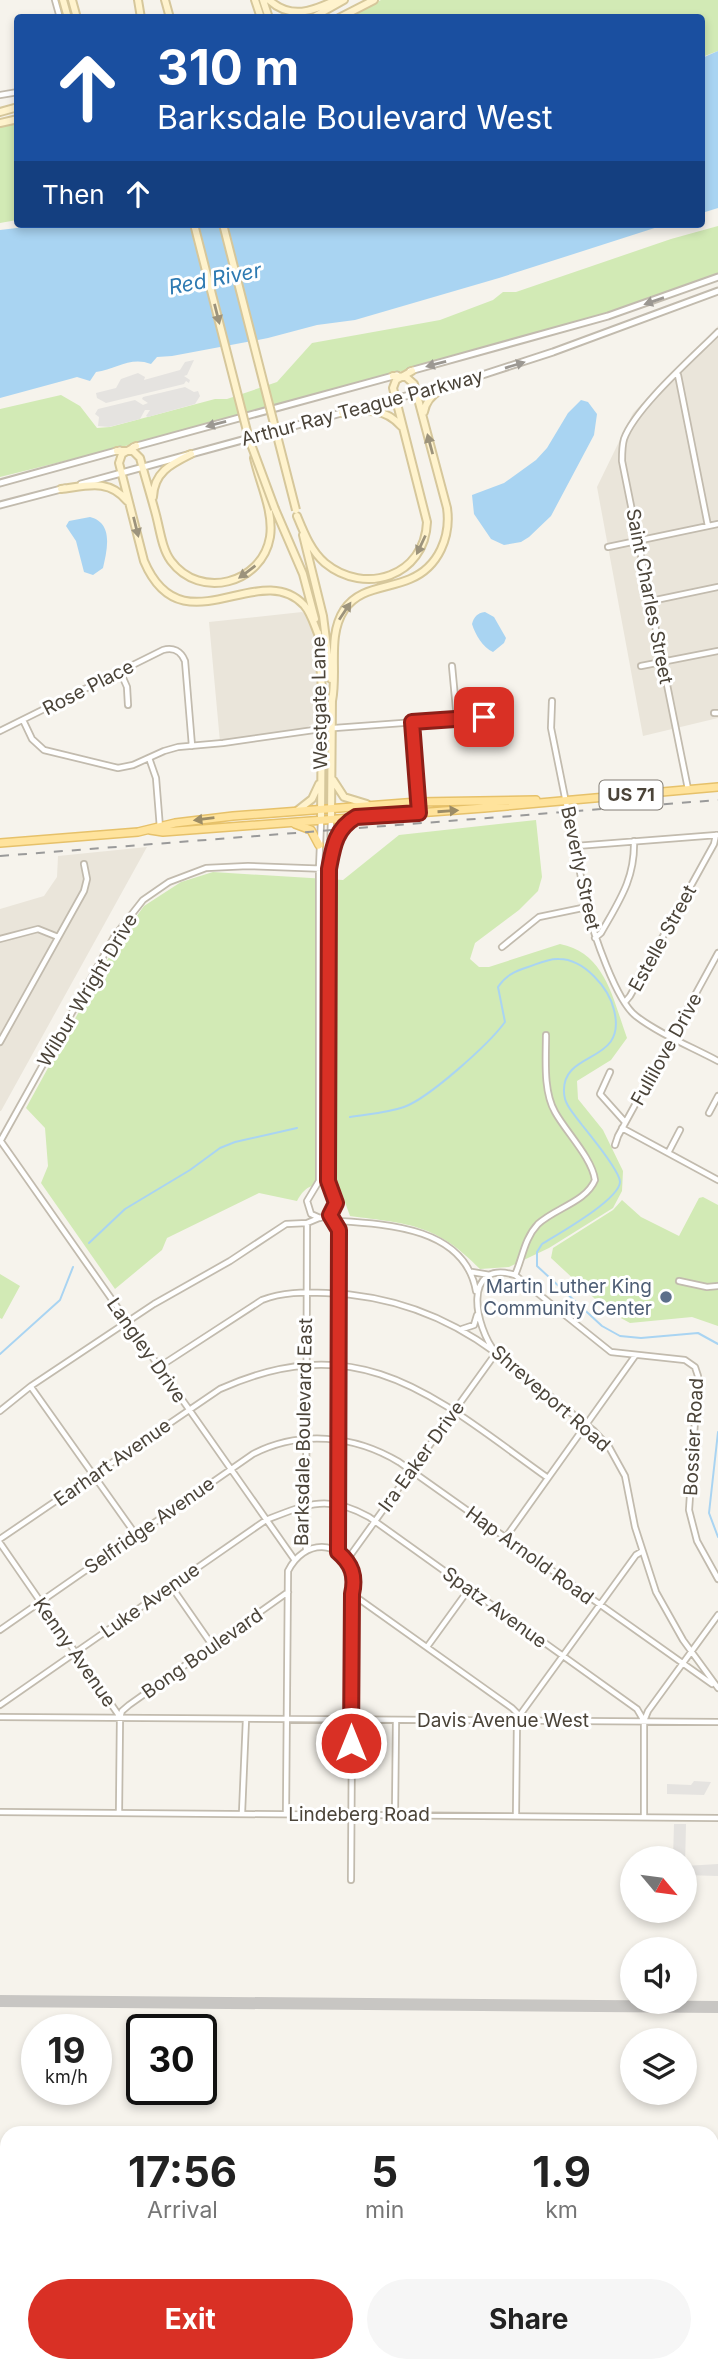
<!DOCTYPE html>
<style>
:root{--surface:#fff;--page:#f6f6f6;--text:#222;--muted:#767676;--accent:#d93025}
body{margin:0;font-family:Inter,sans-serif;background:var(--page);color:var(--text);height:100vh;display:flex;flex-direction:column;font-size:26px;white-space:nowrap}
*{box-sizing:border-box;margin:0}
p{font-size:23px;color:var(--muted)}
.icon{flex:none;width:38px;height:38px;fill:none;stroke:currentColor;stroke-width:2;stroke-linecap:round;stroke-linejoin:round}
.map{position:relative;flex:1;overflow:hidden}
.side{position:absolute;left:0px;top:2126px;width:719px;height:247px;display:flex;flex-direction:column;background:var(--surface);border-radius:21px 21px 0 0;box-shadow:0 4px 10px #0003}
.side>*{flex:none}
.banner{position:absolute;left:14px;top:14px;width:691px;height:214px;border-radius:7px;box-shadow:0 4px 10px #0003;background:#1a4fa0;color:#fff;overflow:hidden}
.needle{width:46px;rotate:119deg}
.fabs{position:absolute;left:620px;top:1846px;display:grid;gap:14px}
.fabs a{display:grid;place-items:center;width:77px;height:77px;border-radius:50%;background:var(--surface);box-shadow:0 4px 10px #0003;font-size:35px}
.speed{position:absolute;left:21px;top:2014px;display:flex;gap:14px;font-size:35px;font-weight:700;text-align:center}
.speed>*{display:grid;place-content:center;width:91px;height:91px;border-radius:50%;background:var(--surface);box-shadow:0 4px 10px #0003;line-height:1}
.speed small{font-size:18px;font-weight:400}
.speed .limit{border:4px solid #111;border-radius:10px;background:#fff;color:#111}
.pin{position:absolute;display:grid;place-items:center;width:60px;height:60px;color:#fff;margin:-30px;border-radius:14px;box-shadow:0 4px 10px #0006}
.me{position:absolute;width:77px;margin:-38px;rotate:0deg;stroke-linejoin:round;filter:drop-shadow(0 0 5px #0008)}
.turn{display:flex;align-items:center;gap:24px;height:147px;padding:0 28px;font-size:32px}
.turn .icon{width:91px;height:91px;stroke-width:2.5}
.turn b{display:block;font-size:49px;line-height:60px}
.then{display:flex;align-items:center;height:66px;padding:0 28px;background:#0003;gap:14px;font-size:26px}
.eta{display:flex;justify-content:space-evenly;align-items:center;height:119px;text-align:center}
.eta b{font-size:42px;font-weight:700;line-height:49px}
.button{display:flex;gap:14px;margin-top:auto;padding:14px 28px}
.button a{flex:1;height:80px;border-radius:42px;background:var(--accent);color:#fff;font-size:28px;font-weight:700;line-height:80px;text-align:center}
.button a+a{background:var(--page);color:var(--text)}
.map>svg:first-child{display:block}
</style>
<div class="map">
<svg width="718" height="2372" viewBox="0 0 718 2372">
<rect width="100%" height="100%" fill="#f6f3ec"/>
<path fill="#eae5da" d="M718,326v392l-75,18 -46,-249 36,-74z
M302,612l6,4 6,20 3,34v47l-2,5 -11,7 -84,13 -11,-120z
M147,847l-146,264h-1v-202l44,-13 13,-19 1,-21z"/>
<path fill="#d2eab5" d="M381,0h337v51l-16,6v-39l-354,-1z
M17,121v99l-17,3v-97z
M718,226v48l-96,35 -76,23 -417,113 -129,32v-68l61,-14 19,11 17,22 13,-1 105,-28h12l50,-17 35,-39 128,-23 53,-20 10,-8h13l155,-53z
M536,820l6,57 -4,14 -19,19 -44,33 -5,16 9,8h10l71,-23c46,9 53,56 67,94l-16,22 -34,21 1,18 25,31 20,41 -1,20 -9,17 -64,40 -40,19 -29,2c-44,-45 -70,-45 -130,-53l-9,-25 -7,-8c-19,1 -28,1 -37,18l-38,-8 -92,45 -5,12 -47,39 -74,-106 7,-17 -3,-38 -19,-20 89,-162 29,-40 37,-24 32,-10 130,8 56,-45z
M703,1197l15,8v121l-26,-9 -62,6 -22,-12 -57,-53 2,-10 60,-38 9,-10 19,17 38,19 20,-38z
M0,1274l20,12 -18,33 -2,-1z"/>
<path fill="#e5e3e0" d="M194,360l-7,15 -3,1 6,4 -1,3 -3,-2 -2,3 -78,19 -9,-5 -1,-5 20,-5 5,-9 17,-6 7,4 -1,3 36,-10 5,-8z
M185,387l9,5 4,-1 2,5 -5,8 -47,13 -2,-1 4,-6h-5l-5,9 -31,8 -11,-1 1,-9 -4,-3 3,-5 37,-9 8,5 5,-2 -6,-4 1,-2z
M694,1781l17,1 -7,13 -37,-1v-10l24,1z
M674,1824h12l-1,42 33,-2v12l-34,-1v-17h-11z"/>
<path fill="#a9d4f2" d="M718,51v157l-16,5v-155z
M50,224h617l-168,54 -144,42 -38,5 -49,13 -96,18 -15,1 -6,7c-20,-8 -35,5 -55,8l-6,9 -13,-4 -7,2 -70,19v-168z
M581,400l7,2 9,12 -3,21 -43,81 -22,21 -8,5 -17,3 -13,-6 -17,-25 -2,-19 32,-12 32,-23 11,-12 21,-35z
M90,517c24,6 17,33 13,51l-10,7 -9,-3 -8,-31 -10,-15 3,-5z
M485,612l9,5 12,21 -2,5 -11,9c-10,-4 -18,-18 -21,-28 2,-7 5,-11 13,-12z"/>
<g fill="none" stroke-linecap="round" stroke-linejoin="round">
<path stroke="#a9d4f2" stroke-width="2" d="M350,1117c18,-3 37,-4 54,-10 25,-9 85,-63 101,-85l-7,-35c7,-11 17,-16 30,-20 9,-3 21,-9 31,-8 25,0 50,29 55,51 14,55 -52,39 -50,82 0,13 11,23 18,33 7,9 38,46 38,57 -1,18 -62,52 -78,62l-5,8v14l65,60 18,10 21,2 57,-5 20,11
M89,1243l36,-34 65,-39 30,-22 15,-6 62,-14
M0,1354l60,-54 13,-33
M718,1432l-9,81 9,24"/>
<path stroke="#c8c6c3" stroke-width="12" d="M0,2001l718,6"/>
<defs>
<path id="minor" d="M55,0l5,18
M0,95l18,-3
M678,375l30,151
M608,547l110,-23
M651,601l67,-14
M452,666l5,53
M641,666l77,-15
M120,671l7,16 1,18
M552,701l-1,27 36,179c6,25 29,94 49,109 23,18 56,31 82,45
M714,713h4
M23,720l9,19 12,11 74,18 15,-3 31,-14 14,-4 45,-4 98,-14 163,-12
M412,723l6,79
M0,731l163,-81c10,-3 18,1 22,11l7,85
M149,758l7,20 4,50
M688,789l-66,-328c0,-7 0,-15 2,-22 11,-31 69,-82 94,-107
M321,821l-2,48v312l-12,20 4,13 9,4 10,-3 6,-12 -8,-22 1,-312
M576,846l141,-11
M330,853l1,-33
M595,938l6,-5c18,-32 34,-54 33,-92
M0,939l38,-10 20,8
M502,947l37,-30 48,-10
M625,1002l5,-6 84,-152 2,-9
M0,1042l84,-151 3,-12 -3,-15
M610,1072l-10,22 25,28
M709,1113l9,-17
M622,1128l96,52
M0,1140l294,419
M1,1140l113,-203 29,-37 26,-18 37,-14 42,-2 81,3
M615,1145l3,-9 100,-183
M668,1153l12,-23
M330,1215l9,15 -1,321
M337,1221c51,3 128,7 139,70
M472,1272l18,3
M515,1275c8,-18 9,-36 23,-51 17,-16 48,-22 57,-44 -3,-22 -29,-48 -40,-68 -12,-21 -9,-53 -9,-77
M679,1281l28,6 11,-1
M462,1329l12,-4 3,-10
M159,1367l103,-67c21,-8 41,-8 64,-7 63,2 119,22 170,60l-149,207
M31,1387l105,148
M0,1411l31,-25 123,-82 76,-43 56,-37 21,-1 12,-5
M506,1537l129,-181
M0,1539l220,-150c143,-64 217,10 328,89
M0,1543l120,174 -1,96
M306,1551l1,-328
M718,1579l-21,-38 -8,-31 9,-134 -3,-9 -10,-7 -74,-8 -96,-77c-54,-16 -40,53 -19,78l98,78 15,16 16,29 10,51 21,65 27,48 35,48
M171,1586l41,59
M352,1594l160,114 5,5v5
M0,1630l253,-176c47,-24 101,-19 146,8l313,222
M427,1647l42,-58
M0,1705l266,-185c41,-16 62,-26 103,-3l268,192 7,12
M0,1717l718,5
M120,1717l2,-6 7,-6 159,-113
M0,1812l718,6
M242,1813l4,-94
M286,1813l2,-242c16,-32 53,-33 65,3l-2,306
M395,1814l1,-94
M516,1815l1,-96 119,-164 5,-3
M644,1816v-95l4,-10 70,-96"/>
<path id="tertiary" d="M410,371l198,-55 110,-39
M476,377l77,-25 165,-61
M354,410l92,-25
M133,447l264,-72
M0,483l120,-33
M81,484l264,-72
M0,505l65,-17"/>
<path id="secondary" d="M63,0l5,18
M72,0l5,18
M138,0l3,18
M165,0l5,18
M255,0l6,18
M263,0l6,18
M269,0c22,20 44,11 67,0
M312,18l32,-18
M339,18l35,-18
M0,112l18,-5
M0,123l18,-4
M424,412c4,-25 35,-29 55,-36
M342,413c24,-3 42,-6 59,13
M136,446l-14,8 -3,9 25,98c38,90 115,-4 160,44 7,8 10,19 14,29
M117,451h16l7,7c5,19 11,38 16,57 4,15 6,34 15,46 29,39 91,23 99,-24 4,-26 -11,-55 -16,-79
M61,489c25,-3 48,-11 66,12
M153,497c1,-25 18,-33 38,-43
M275,509l28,65 12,45
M297,516c7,17 14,35 28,47 40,33 100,13 102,-41l-34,-134 3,-8 16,-9
M303,535l20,81 8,63
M318,633l4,57 -1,130
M332,701c6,-29 -5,-65 12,-91 15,-23 43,-21 66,-31 29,-12 41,-43 37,-71l-33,-124 -8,-7 -13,-1
M333,780l11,17 23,7
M298,810l14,-11 7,-15
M331,819l1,-122"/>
<path id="primary" d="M295,824l16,6 8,15
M150,830l13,2 321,-24 234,-21
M0,843l138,-11 37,-9 58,-7 185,-14 118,-2
M329,869c4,-20 6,-39 25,-50"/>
</defs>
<use href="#minor" stroke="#c2bbae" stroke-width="8"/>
<use href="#tertiary" stroke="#c2bbae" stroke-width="9"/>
<use href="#secondary" stroke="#d6c79b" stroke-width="10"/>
<use href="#primary" stroke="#e6c16a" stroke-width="10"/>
<use href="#minor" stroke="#fff" stroke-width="4.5"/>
<use href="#tertiary" stroke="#fff" stroke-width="5"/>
<use href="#secondary" stroke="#fff3cd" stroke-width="6"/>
<use href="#primary" stroke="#ffe39c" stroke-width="7"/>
<path stroke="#9a9a9a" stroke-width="2" stroke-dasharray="9 9" stroke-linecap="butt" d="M0,856l718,-56"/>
<defs>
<path id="secondary-bridge" d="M194,224l55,215 26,70
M223,224l73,286"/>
</defs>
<use href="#secondary-bridge" stroke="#d6c79b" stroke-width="10" stroke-linecap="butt"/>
<use href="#secondary-bridge" stroke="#fff3cd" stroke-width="6"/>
</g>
<defs><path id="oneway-solid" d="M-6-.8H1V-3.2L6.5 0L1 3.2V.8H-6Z" transform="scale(1.75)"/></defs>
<g fill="#9c9892">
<use href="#oneway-solid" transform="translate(654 301) rotate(161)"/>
<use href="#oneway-solid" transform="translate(436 364) rotate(165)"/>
<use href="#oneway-solid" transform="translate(515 365) rotate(-17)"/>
<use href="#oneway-solid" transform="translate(216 424) rotate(165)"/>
</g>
<g fill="#9c937c">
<use href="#oneway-solid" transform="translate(217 314) rotate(76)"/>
<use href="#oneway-solid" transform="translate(430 444) rotate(-105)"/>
<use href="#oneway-solid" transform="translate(136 527) rotate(76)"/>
<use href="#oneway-solid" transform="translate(421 545) rotate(115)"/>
<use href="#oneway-solid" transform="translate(247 572) rotate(143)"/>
<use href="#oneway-solid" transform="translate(345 611) rotate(-56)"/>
</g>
<g fill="#9c8c66">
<use href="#oneway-solid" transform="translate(448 811) rotate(-4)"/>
<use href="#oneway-solid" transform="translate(204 819) rotate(173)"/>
</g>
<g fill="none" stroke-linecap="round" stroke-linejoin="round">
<defs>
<path id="route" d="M351,1743l1,-149c4,-18 0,-30 -14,-42l1,-322 -9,-15 6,-12 -8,-22 1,-312c4,-21 6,-40 27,-52l63,-4 -7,-91 72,-5"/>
</defs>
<use href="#route" stroke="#8d1f18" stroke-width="18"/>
<use href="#route" stroke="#d93025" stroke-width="12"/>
</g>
<circle fill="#5c6f8a" stroke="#fff" stroke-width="2.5" cx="666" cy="1297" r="7"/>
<g text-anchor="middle" stroke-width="6" stroke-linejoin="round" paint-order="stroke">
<rect fill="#fff" stroke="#817c74" stroke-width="2" x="599.5" y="780.5" width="63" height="29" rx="5"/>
<g font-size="18" font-weight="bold" fill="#4b4439">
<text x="631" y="801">US 71</text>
</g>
<g font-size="19" fill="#4b4439" stroke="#fff">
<text transform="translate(362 407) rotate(-15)" y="7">Arthur Ray Teague Parkway</text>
<text transform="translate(650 596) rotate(79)" y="7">Saint Charles Street</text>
<text transform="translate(88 687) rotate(-27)" y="7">Rose Place</text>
<text transform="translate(319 703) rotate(-91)" y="7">Westgate Lane</text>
<text transform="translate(581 868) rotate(78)" y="7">Beverly Street</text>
<text transform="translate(662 938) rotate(-61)" y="7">Estelle Street</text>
<text transform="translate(87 990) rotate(-59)" y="7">Wilbur Wright Drive</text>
<text transform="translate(666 1049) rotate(-61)" y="7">Fullilove Drive</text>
<text transform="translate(147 1350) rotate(55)" y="7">Langley Drive</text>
<text transform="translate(551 1398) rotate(41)" y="7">Shreveport Road</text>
<text transform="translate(303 1432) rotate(-89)" y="7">Barksdale Boulevard East</text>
<text transform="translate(693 1437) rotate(-87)" y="7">Bossier Road</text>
<text transform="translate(421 1456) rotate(-54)" y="7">Ira Eaker Drive</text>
<text transform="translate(112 1462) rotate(-35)" y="7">Earhart Avenue</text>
<text transform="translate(149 1525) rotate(-35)" y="7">Selfridge Avenue</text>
<text transform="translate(530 1555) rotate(36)" y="7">Hap Arnold Road</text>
<text transform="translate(150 1600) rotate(-35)" y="7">Luke Avenue</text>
<text transform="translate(495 1607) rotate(36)" y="7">Spatz Avenue</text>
<text transform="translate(75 1652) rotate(55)" y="7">Kenny Avenue</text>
<text transform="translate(202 1653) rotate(-35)" y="7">Bong Boulevard</text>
<text x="503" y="1727">Davis Avenue West</text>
<text x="359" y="1821">Lindeberg Road</text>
</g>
<g font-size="19" fill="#4e5e75" stroke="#fff" text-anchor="end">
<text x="652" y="1293">Martin Luther King<tspan x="652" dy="22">Community Center</tspan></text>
</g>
<g font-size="21" font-style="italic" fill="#2e7ab2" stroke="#fff">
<text transform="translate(215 279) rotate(-11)" y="7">Red River</text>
</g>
</g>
</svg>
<div class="fabs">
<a><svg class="needle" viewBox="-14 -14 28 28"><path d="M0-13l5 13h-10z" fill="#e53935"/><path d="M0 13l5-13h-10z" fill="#767676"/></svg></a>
<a><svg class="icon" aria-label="sound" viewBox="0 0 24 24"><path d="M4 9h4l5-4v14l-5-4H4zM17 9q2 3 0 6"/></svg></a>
<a><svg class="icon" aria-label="layers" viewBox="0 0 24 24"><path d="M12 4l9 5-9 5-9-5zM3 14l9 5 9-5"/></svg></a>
</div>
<div class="speed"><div>19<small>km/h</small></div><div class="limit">30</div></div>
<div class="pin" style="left:484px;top:717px;background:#d93025"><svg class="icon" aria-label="arrive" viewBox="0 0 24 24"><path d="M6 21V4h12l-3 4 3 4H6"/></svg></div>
<svg class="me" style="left:351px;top:1743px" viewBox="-20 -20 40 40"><circle r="17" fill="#d93025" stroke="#fff" stroke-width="3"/><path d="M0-11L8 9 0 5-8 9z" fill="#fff"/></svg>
<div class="banner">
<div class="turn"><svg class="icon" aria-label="ahead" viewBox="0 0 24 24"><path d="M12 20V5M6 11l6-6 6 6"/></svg><div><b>310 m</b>Barksdale Boulevard West</div></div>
<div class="then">Then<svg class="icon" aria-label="ahead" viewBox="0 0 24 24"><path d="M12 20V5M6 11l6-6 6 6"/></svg></div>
</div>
<section class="side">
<div class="eta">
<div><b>17:56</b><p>Arrival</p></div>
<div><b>5</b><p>min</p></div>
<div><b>1.9</b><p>km</p></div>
</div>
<div class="button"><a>Exit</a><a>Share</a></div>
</section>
</div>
